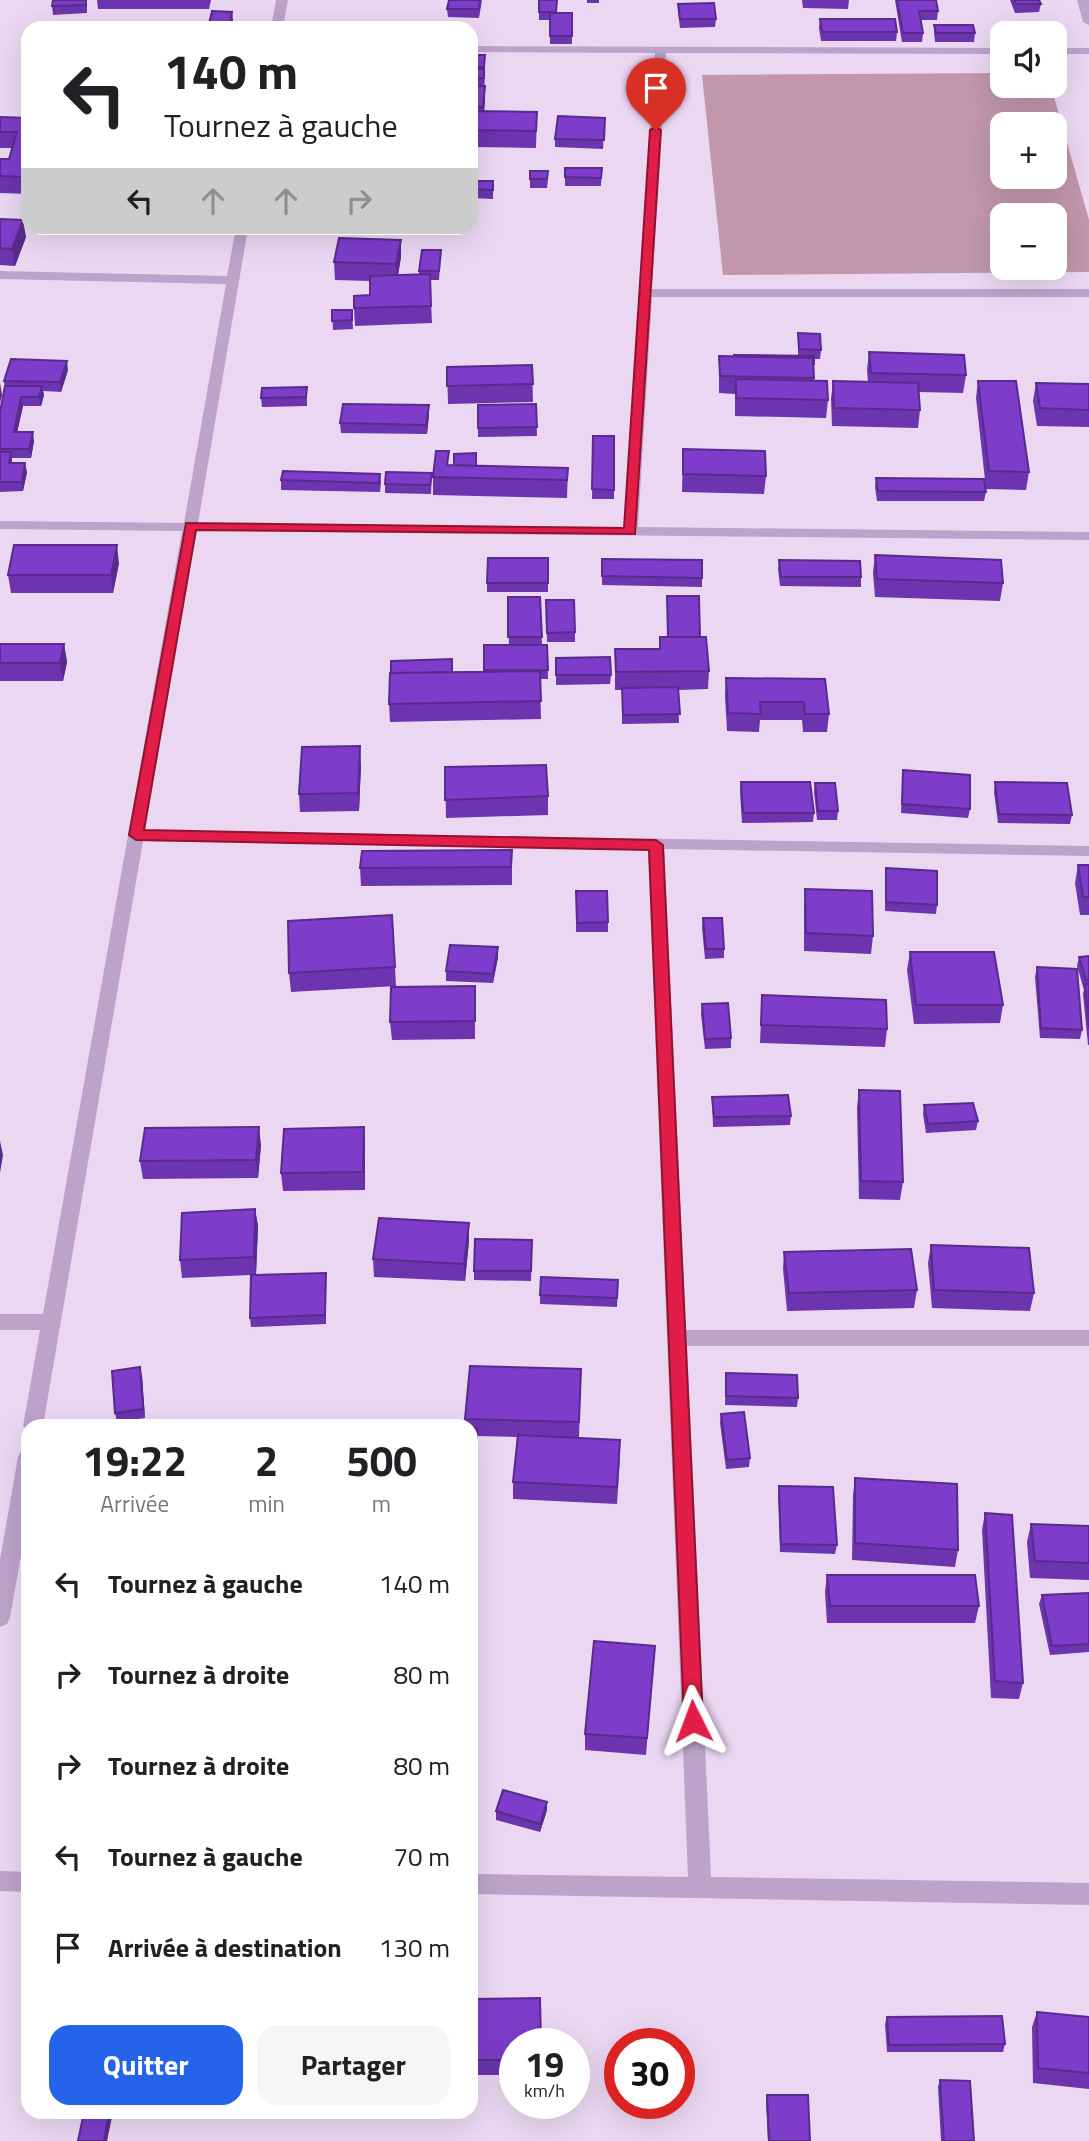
<!DOCTYPE html>
<html lang="fr">
<meta charset="utf-8">
<style>
:root{--surface:#fff;--page:#f6f6f6;--text:#202124;--muted:#757577;--accent:#2563eb}
body{margin:0;font-family:"Titillium Web",sans-serif;background:var(--page);color:var(--text);height:100vh;display:flex;flex-direction:column;font-size:26px;white-space:nowrap}
*{box-sizing:border-box;margin:0}
p{font-size:23px;color:var(--muted)}
.icon{flex:none;width:38px;height:38px;fill:none;stroke:currentColor;stroke-width:2;stroke-linecap:round;stroke-linejoin:round}
.map{position:relative;flex:1;overflow:hidden}
.details{position:absolute;left:21px;top:1419px;width:457px;height:700px;display:flex;flex-direction:column;background:var(--surface);border-radius:21px;box-shadow:0 7px 28px #0002}
.details>*{flex:none}
.hud{position:absolute;left:21px;top:21px;width:457px;height:214px;border-radius:21px;box-shadow:0 7px 28px #0002;background:#fff;color:var(--text);overflow:hidden}
.buttons{position:absolute;left:990px;top:21px;display:grid;gap:14px}
.buttons a{display:grid;place-items:center;width:77px;height:77px;border-radius:14px;background:var(--surface);box-shadow:0 7px 28px #0002;font-size:35px}
.speed{position:absolute;left:499px;top:2028px;display:flex;gap:14px;font-size:35px;font-weight:700;text-align:center}
.speed>*{display:grid;place-content:center;width:91px;height:91px;border-radius:50%;background:var(--surface);box-shadow:0 7px 28px #0002;line-height:1}
.speed small{font-size:18px;font-weight:400}
.speed .limit{border:10px solid #d22;background:#fff;color:#111}
.pin{position:absolute;display:grid;place-items:center;width:60px;height:60px;color:#fff;margin:-72px -30px;border-radius:50% 50% 50% 0;rotate:-45deg;box-shadow:0 0 7px #0007}
.pin .icon{rotate:45deg}
.me{position:absolute;width:77px;margin:-38px;rotate:357deg;stroke-linejoin:round;filter:drop-shadow(0 0 5px #0008)}
.turn{display:flex;align-items:center;gap:24px;height:147px;padding:0 28px;font-size:32px}
.turn .icon{width:91px;height:91px;stroke-width:2.5}
.turn b{display:block;font-size:49px;line-height:60px}
.lanes{display:flex;align-items:center;height:66px;padding:0 28px;background:#0003;justify-content:center;gap:35px;direction:ltr}
.lanes .off{opacity:.35}
.eta{display:flex;justify-content:space-evenly;align-items:center;height:119px;text-align:center}
.eta b{font-size:42px;font-weight:700;line-height:49px}
.action{display:flex;gap:14px;margin-top:auto;padding:14px 28px}
.action a{flex:1;height:80px;border-radius:21px;background:var(--accent);color:#fff;font-size:28px;font-weight:700;line-height:80px;text-align:center}
.action a+a{background:var(--page);color:var(--text)}
ul{padding:0;list-style:none}
li{display:flex;align-items:center;gap:21px;height:91px;padding:0 28px}
li div{flex:1}
li b{display:block;font-size:26px}
li em{font-style:normal}
.map>svg:first-child{display:block}
</style>
<div class="map">
<svg width="1089" height="2141" viewBox="0 0 1089 2141">
<rect width="100%" height="100%" fill="#ebd7f2"/>
<path fill="#c197aa" fill-rule="evenodd" d="M1003,73v13h48l38,134v52l-366,3 -21,-200zM1003,124h52v53h-52zM1003,215h52v53h-52z"/>
<g fill="none" stroke-linecap="round" stroke-linejoin="round">
<path fill="#bda3ca" fill-rule="evenodd" d="M276,0h12l-5,28h-12z
M1077,0h12v25l-6,-3z
M471,46l532,2v6l-337,-1 -14,236h437v8h-437l-14,230 451,5v8l-893,-9 -51,299 944,16v10l-425,-7 22,481h403v16h-402l24,531 378,6v22l-618,-11v-20l217,3 -40,-1028 -505,-8 -100,585h-15v6l-5,-6 17,-96h-40v-16h43l139,-783 -182,-2v-8l184,2 42,-239 -226,-5v-8l227,5 9,-48h12l-50,295 426,4 31,-474 -184,-1z
M1055,48h34v6h-34z
M28,1449v66l-18,103 -3,6 -7,3v-68l18,-102 3,-6z
M0,1871l28,1v20l-28,-1z"/>
</g>
<path fill="#6c34ae" d="M53,0h34v13l-34,2 -1,-9z
M97,0h114l-2,9h-111z
M482,0l-3,18 -31,-1 -1,-8z
M539,0h18v13h15v31h-22v-24h-11z
M587,0h12v3h-12z
M802,0h47l-1,9 -45,-1z
M895,0h41l2,11 -1,9h-17l3,13 -1,9h-20z
M1010,0h29l2,4 -2,8 -24,1z
M678,4l38,15 -1,8 -35,1 -2,-16z
M820,19l77,13 -1,9h-75l-2,-13z
M934,25l41,8 -1,9h-39l-1,-9z
M471,55h14l-1,56 53,1 -1,36 -65,-1z
M0,117l28,1v76l-28,-1v-34h9l3,-11h-12z
M605,118l-2,31 -48,-2v-8z
M565,168h37l-1,18h-36z
M530,171l18,8 -1,9h-17z
M471,181l22,9v9l-22,-1z
M0,219l26,18 -11,29 -15,-1z
M431,228h16l-1,2h-15z
M401,240v17l-3,18h21v-4l22,-21 -2,30h-9l2,43 -77,3 -1,-18 16,-13v-14l-35,-1 -1,-18z
M332,310h20l1,19 -20,1z
M798,333l23,17 -1,9h-6v22l14,19 -2,18 -91,-2v-22l-16,-1v-37h79z
M869,352l97,23 -3,18 -44,-1 1,18 -2,18 -86,-2 -1,-27 2,-18 35,1 -1,-12z
M532,365l1,37 -85,2 -1,-37z
M68,370l-7,22 -18,-1 1,4 -3,11h-18l-6,26 17,9 -3,17h-19v5l15,9 -4,19 -23,1v-80l5,-23 -1,-8z
M978,381l51,91 -3,18 -40,-1 -10,-91z
M1036,383l53,1v43l-52,-1 -4,-25z
M307,387v19l-45,1 -1,-9z
M536,404l1,32 -59,1v-32z
M429,415l-2,19 -86,-1 -1,-10z
M593,436h21v63h-22z
M683,449l83,27 -2,18 -82,-2z
M476,466l92,2 -1,30 -134,-3v-18z
M432,473l-1,21 -46,-1v-9z
M380,474l1,9 -1,9 -99,-2v-10z
M876,478l110,14 -2,9h-107l-2,-14z
M875,555l128,28 -3,18 -125,-4 -2,-24z
M548,558v34h-61v-9z
M602,559l100,19v9l-100,-2z
M779,560l82,17v10l-81,-1 -2,-17z
M119,563l-6,30h-102l-3,-18z
M667,596l33,41 9,34 -1,18 -30,1 1,33 -57,1v-34h-7v-41h44l1,-12h8z
M508,597h32l2,48h5l1,34h-8l1,40 -151,3 -1,-18 63,-32 32,-1v-26h25z
M546,600l29,32v10h-28z
M0,644h64l3,18 -4,19h-63z
M556,658l55,17 -1,9 -54,1z
M726,678l99,1 4,35 -2,18h-24l-1,-12h-42l-1,12 -32,-1 -2,-35z
M361,765l-2,46 -59,1 -1,-18z
M445,767l103,29v19l-102,3z
M903,770l67,39 -2,9 -67,-5z
M741,782l73,31 -1,9 -71,1 -2,-31z
M995,782l77,33 -2,9 -72,-1 -4,-31z
M815,783l23,28 -1,9h-20l-3,-28z
M512,850v35l-151,1 -1,-18z
M1078,865h11v50h-9l-5,-32z
M886,868l51,37 -1,9 -51,-3v-34z
M805,889l68,47 -2,18 -67,-3v-44z
M576,891l32,31v10h-32z
M703,918l21,31v9l-19,1 -3,-31z
M910,952l93,53 -3,18 -86,1 -7,-54z
M1089,956v89h-1l-5,-51 1,-4 -7,-24 2,-9z
M498,957l-5,26 -47,-2v-10z
M395,967l1,19 -105,6 -2,-19z
M1037,967l45,63 -2,9 -40,-1 -5,-61z
M475,986v53l-83,1 -2,-18z
M762,995l125,34 -2,18 -125,-4z
M702,1004l29,34v10l-26,1 -4,-35z
M859,1090l44,92 -3,18 -41,-1 -2,-91z
M712,1097l79,19 -1,9 -77,2z
M924,1105l54,16 -2,9 -50,3 -3,-19z
M364,1127l1,18v45l-82,1 -2,-18z
M261,1145l-3,33 -115,1 -3,-18z
M255,1209l3,17 -2,49 70,7v42l-75,3 -1,-9 1,-43 -69,3 -2,-18z
M532,1240l-1,41 -57,-1v-9z
M469,1241l-4,40 -91,-4 -1,-18z
M931,1245l103,48 -4,18 -98,-3 -4,-45z
M784,1252l133,38 -3,18 -127,3 -4,-42z
M618,1280l-1,27 -77,-3v-9z
M581,1369l-2,69 41,19 -3,47 -104,-5v-17l4,-45 -40,-1v35h-6v-45h-5l-1,-7z
M726,1373l72,25 -1,9 -72,-2z
M142,1376l3,42 -28,4 -2,-9z
M721,1414l29,44 -1,9 -23,2 -6,-46z
M855,1478l103,72 -3,17 -103,-7 1,-65z
M779,1486l58,59 -2,9 -55,-2 -2,-57z
M985,1513l38,170 -4,16 -28,-1 -9,-168z
M1031,1524l58,2v54l-59,-2 -3,-36z
M827,1575l152,31 -4,17h-148l-2,-31z
M1089,1593v59l-39,3 -11,-51 3,-9z
M655,1646l-9,109 -61,-5v-16z
M547,1802v8l-7,22 -44,-12v-9z
M471,1999l43,45v31h-43z
M1037,2012l52,5v72l-56,-6 -1,-56z
M887,2017l118,27 -2,8h-116l-2,-28z
M940,2080l34,61h-33l-3,-54z
M767,2095l43,46h-42l-2,-39z"/>
<path fill="#582b8d" d="M232,12l1,8 -2,8h-2z
M485,86v16l-2,22v-17z
M23,220l3,17 -11,29 -3,-17z
M401,240v17l-4,24 -1,-17z
M67,361l1,9 -7,22 -1,-10z
M0,383l2,12 -2,8z
M42,386l2,9 -3,11 -2,-9z
M21,397l2,9 -8,36 -1,-10z
M429,405v10l-2,19 -1,-9z
M33,432l1,9 -3,17 -2,-9z
M11,452l1,9 -2,11 -1,-9z
M25,463l2,9 -4,19 -1,-9z
M117,545l2,18 -6,30 -2,-18z
M64,644l3,18 -4,19 -3,-18z
M360,746l1,19 -2,46 -1,-18z
M498,947v10l-5,26v-9z
M259,1127l2,18 -3,33 -2,-18z
M364,1127l1,18v45l-2,-18z
M0,1141l3,14 -3,18z
M255,1209l3,17 -2,49 -2,-18z
M469,1223v18l-4,40 -1,-17z
M326,1273v51l-1,-9z
M140,1367l2,9 3,42 -2,-9z
M547,1802v8l-7,22v-8z
M109,2112h4l-6,29h-3z"/>
<path fill="#7d3dca" stroke="#582b8d" stroke-width="2" d="M53,0h33v5l-34,1z
M449,0h31l-1,9h-32z
M539,0h18l-1,12h-17z
M897,0h39l2,11h-19l4,22h-20z
M1014,0h25l2,4h-25z
M714,3l2,16h-36l-2,-15z
M212,11l20,1 -3,16h-21z
M550,13h22v23h-22z
M820,19h75l2,13h-75z
M934,25h39l2,8h-39z
M471,55h14l-1,12h-13z
M471,69h13v9h-13z
M471,86h14l-2,21h-12z
M471,111l66,1 -1,19 -65,-1z
M558,116l47,2 -1,22 -49,-1z
M0,117l28,1v59l-28,-1v-17h9l8,-27h-17z
M565,168h37l-1,10 -36,-1z
M530,171h18l-1,8h-17z
M471,181h22v9l-22,-1z
M0,219l23,1 -11,29 -12,-1z
M339,238l62,2 -5,24 -62,-2z
M422,250h19l-2,21h-20z
M430,274l1,32 -77,2v-12l16,-1v-19z
M332,310h20v10l-20,1z
M798,333l22,1 1,16 -22,-1z
M869,352l95,3 2,20 -95,-2z
M734,355l80,1v9l-1,-7 -79,-2z
M719,356l94,2 1,20 -94,-2z
M11,359l56,2 -7,21 -56,-1z
M532,365l1,19 -86,2v-19z
M736,379l91,2 1,19 -92,-2z
M833,381l85,2 2,27 -86,-2z
M978,381h38l13,91 -40,-1z
M1036,383l53,1v26l-49,-2z
M5,386h37l-3,11h-18l-7,35h19l-4,17h-29v-37z
M307,387l-1,10 -45,1 1,-10z
M343,404l86,1 -3,20 -86,-2z
M536,404l1,23 -59,1v-23z
M593,436h21v54l-22,-1z
M683,449l82,2 1,25 -83,-2z
M436,451h13l-2,14 121,3 -1,12 -134,-3z
M0,452h11l-2,11h16l-3,19h-22z
M476,453v13l-22,-1v-11z
M283,471l97,3 -1,9 -98,-3z
M386,472l46,1 -2,12 -45,-1z
M876,478l108,1 2,13 -108,-1z
M14,545h103l-6,30h-103z
M875,555l126,5 2,23 -126,-4z
M488,558h60v25h-61z
M602,559l100,1v18l-100,-2z
M779,560l81,1 1,16h-80z
M667,596h32l1,41h-32z
M508,597h32l2,40h-34z
M546,600h28l1,32 -28,1z
M660,637h46l3,34 -93,1 -1,-23h45z
M0,644h64l-4,19h-60z
M484,645h63l1,25h-64z
M610,657l1,18h-55v-17z
M452,659v13l-61,1v-12z
M540,671l1,30 -152,3 1,-31z
M726,678l99,1 4,35h-24l-1,-12h-44l1,12 -33,-1z
M678,687l2,27 -57,1 -1,-27z
M360,746l-2,47 -59,1 3,-47z
M546,765l2,31 -103,4v-33z
M903,770l67,5v34l-68,-5z
M741,782h69l4,31h-71z
M995,782l72,1 5,32 -73,-1z
M815,783h20l3,28h-20z
M512,850l-1,17 -151,1 2,-17z
M1078,865h11v32h-6z
M886,868l51,3v34l-51,-3z
M805,889l67,2 1,45 -67,-3z
M576,891h31l1,31 -31,1z
M392,915l3,52 -106,6 -1,-52z
M703,918h19l2,31h-18z
M450,945l48,2 -5,27 -47,-3z
M910,952h84l9,53h-87z
M1089,956v24h-3l-7,-23z
M1037,967l40,2 5,61 -41,-2z
M1085,984h4v44z
M475,986v35l-85,1 1,-35z
M762,995l124,5 1,29 -126,-4z
M728,1003l3,35 -26,1 -3,-35z
M859,1090l41,1 3,91 -42,-1z
M788,1095l3,21 -77,1 -2,-20z
M973,1103l5,18 -50,3 -4,-19z
M259,1127l-3,33 -116,1 5,-33z
M364,1127l-1,45 -82,1 3,-44z
M255,1209l-1,48 -74,3 2,-47z
M379,1218l90,5 -5,41 -91,-5z
M475,1239l57,1 -1,31h-57z
M931,1245l98,3 5,45 -100,-3z
M911,1249l6,41 -128,3 -5,-41z
M326,1273l-1,42 -75,3 1,-43z
M541,1277l77,3 -1,18 -77,-3z
M470,1366l111,3 -2,53 -114,-3z
M140,1367l3,42 -28,4 -3,-42z
M726,1373l71,2 1,23 -72,-2z
M744,1412l6,46 -23,2 -6,-46z
M471,1428h6v26h-6z
M518,1435l102,5 -3,47 -104,-5z
M855,1478l102,6 1,66 -103,-7z
M779,1486l54,1 4,58 -56,-1z
M985,1513l27,2 11,168 -28,-2z
M1031,1524l58,2v37l-54,-2z
M827,1575h148l4,31h-149z
M1089,1593v51l-37,2 -10,-51z
M594,1641l61,5 -8,92 -62,-4z
M503,1790l44,12 -7,22 -44,-13z
M540,1998l1,46h-27v16h-43v-61z
M1037,2012l52,5v56l-51,-5z
M1002,2016l3,28 -116,1 -2,-28z
M940,2080l30,1 4,60h-30z
M767,2095h41l2,46h-41z
M84,2112h25l-5,29h-26z"/>
<path fill="#e11d48" stroke="#92132f" stroke-width="2" d="M656,127l5,3 -26,404 -439,-4 -52,300 512,10 7,5 40,876 -3,7 -7,2 -7,-2 -2,-7 -35,-871 -513,-10 -7,-5 57,-312 438,5 26,-398z"/>
</svg>
<div class="buttons">
<a><svg class="icon" aria-label="sound" viewBox="0 0 24 24"><path d="M4 9h4l5-4v14l-5-4H4zM17 9q2 3 0 6"/></svg></a>
<a>+</a>
<a>−</a>
</div>
<div class="speed"><div>19<small>km/h</small></div><div class="limit">30</div></div>
<div class="pin" style="left:656px;top:130px;background:#d93025"><svg class="icon" aria-label="arrive" viewBox="0 0 24 24"><path d="M6 21V4h12l-3 4 3 4H6"/></svg></div>
<svg class="me" style="left:693px;top:1721px" viewBox="-20 -20 40 40"><path d="M0-17L14 15 0 8-14 15z" fill="#e11d48" stroke="#fff" stroke-width="4"/></svg>
<div class="hud">
<div class="turn"><svg class="icon" aria-label="left" viewBox="0 0 24 24"><path d="M17 20v-9H6M10 6l-5 5 5 5"/></svg><div><b>140 m</b>Tournez à gauche</div></div>
<div class="lanes"><svg class="icon" aria-label="left" viewBox="0 0 24 24"><path d="M17 20v-9H6M10 6l-5 5 5 5"/></svg><svg class="icon off" aria-label="ahead" viewBox="0 0 24 24"><path d="M12 20V5M6 11l6-6 6 6"/></svg><svg class="icon off" aria-label="ahead" viewBox="0 0 24 24"><path d="M12 20V5M6 11l6-6 6 6"/></svg><svg class="icon off" aria-label="right" viewBox="0 0 24 24"><path d="M7 20v-9h11M14 6l5 5-5 5"/></svg></div>
</div>
<section class="details">
<div class="eta">
<div><b>19:22</b><p>Arrivée</p></div>
<div><b>2</b><p>min</p></div>
<div><b>500</b><p>m</p></div>
</div>
<ul>
<li><svg class="icon" aria-label="left" viewBox="0 0 24 24"><path d="M17 20v-9H6M10 6l-5 5 5 5"/></svg><div><b>Tournez à gauche</b></div><em>140 m</em></li>
<li><svg class="icon" aria-label="right" viewBox="0 0 24 24"><path d="M7 20v-9h11M14 6l5 5-5 5"/></svg><div><b>Tournez à droite</b></div><em>80 m</em></li>
<li><svg class="icon" aria-label="right" viewBox="0 0 24 24"><path d="M7 20v-9h11M14 6l5 5-5 5"/></svg><div><b>Tournez à droite</b></div><em>80 m</em></li>
<li><svg class="icon" aria-label="left" viewBox="0 0 24 24"><path d="M17 20v-9H6M10 6l-5 5 5 5"/></svg><div><b>Tournez à gauche</b></div><em>70 m</em></li>
<li><svg class="icon" aria-label="arrive" viewBox="0 0 24 24"><path d="M6 21V4h12l-3 4 3 4H6"/></svg><div><b>Arrivée à destination</b></div><em>130 m</em></li>
</ul>
<div class="action"><a>Quitter</a><a>Partager</a></div>
</section>
</div>
